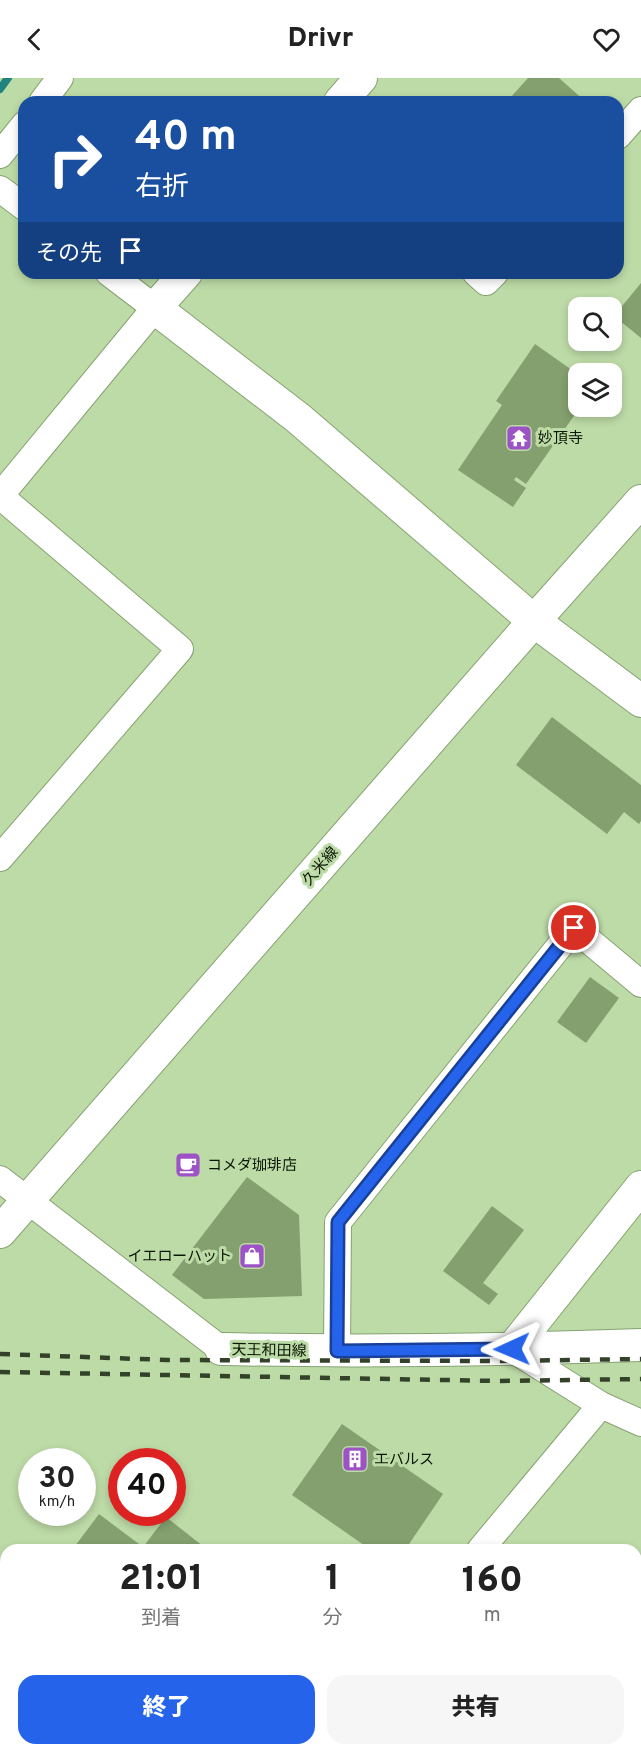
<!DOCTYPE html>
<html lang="ja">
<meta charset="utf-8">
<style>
:root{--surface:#fff;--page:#f6f6f6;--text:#222;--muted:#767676;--accent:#2563eb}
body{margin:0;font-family:Overpass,"Noto Sans JP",sans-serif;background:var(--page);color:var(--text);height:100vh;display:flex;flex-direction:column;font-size:22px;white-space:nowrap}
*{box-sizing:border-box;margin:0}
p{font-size:20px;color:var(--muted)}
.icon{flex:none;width:33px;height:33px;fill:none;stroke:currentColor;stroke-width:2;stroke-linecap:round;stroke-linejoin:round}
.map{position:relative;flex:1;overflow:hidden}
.side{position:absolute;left:0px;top:1466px;width:642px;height:212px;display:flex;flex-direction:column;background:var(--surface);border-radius:18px 18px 0 0;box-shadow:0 3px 9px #0003}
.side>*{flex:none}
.guide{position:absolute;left:18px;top:18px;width:606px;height:183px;border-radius:18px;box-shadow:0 3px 9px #0003;background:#1a4fa0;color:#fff;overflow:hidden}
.tools{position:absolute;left:568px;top:219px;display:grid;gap:12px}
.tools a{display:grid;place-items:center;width:54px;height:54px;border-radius:12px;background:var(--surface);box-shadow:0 3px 9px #0003;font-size:30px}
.speed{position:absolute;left:18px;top:1370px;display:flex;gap:12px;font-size:30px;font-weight:700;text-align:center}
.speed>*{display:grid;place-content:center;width:78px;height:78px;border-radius:50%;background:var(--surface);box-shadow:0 3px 9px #0003;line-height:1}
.speed small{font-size:15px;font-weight:400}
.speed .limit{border:9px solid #d22;background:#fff;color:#111}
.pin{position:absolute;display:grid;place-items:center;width:51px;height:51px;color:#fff;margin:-26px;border:3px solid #fff;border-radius:50%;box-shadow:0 2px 6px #0007}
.me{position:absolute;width:66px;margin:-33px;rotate:269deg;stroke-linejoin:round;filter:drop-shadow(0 0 4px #0008)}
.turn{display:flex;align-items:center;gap:21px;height:126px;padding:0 18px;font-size:27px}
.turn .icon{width:78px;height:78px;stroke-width:2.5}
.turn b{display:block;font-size:42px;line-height:51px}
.then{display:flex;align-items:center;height:57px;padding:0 18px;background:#0003;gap:12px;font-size:22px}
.eta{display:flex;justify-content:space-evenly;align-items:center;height:102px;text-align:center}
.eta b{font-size:36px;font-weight:800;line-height:42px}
.action{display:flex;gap:12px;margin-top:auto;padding:12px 18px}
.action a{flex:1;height:69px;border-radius:18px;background:var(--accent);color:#fff;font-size:24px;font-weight:800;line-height:69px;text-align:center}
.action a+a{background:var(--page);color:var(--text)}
header{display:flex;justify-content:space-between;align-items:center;height:78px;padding:0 18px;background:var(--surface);font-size:27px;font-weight:800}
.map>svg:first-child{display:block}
</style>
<header><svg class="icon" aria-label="back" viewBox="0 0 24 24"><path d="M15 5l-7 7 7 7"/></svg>Drivr<svg class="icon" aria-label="heart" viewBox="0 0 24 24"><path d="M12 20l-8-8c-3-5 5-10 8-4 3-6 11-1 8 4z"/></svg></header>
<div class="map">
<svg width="641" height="1676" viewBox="0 0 641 1676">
<rect width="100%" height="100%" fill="#bddba7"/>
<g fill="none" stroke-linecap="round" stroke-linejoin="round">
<path stroke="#218380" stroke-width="8" d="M0,11l8,-11"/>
</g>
<path fill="#84a06f" d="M528,0h31l27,24h-69l-6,-5z
M641,205v55l-27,-22z
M535,266l44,31v31h2l-55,78 -10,-7 -2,3 12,8 -13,19 -55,-37 44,-65 -6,-4z
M552,639l89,68v36l-2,3 -15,-12 -17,22 -91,-69z
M590,899l29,21 -33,45 -29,-21z
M247,1099l52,38 3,81 -98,3 -32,-24z
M492,1128l32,24 -41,53 15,11 -9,11 -46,-34z
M342,1346l101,70 -38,56h-34l-79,-55z
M99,1436l44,33 23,-30 42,33h-136z
M114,1671h203l7,5h-204z"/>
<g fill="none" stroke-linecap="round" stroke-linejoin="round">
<defs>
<path id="minor" d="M42,24l18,-24
M618,58l23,-26
M0,77l24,-30
M0,111l24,18
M476,195l10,9 9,-9
M0,418l155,-188 -46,-35
M0,780l180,-209 -180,-153
M0,1101l221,170
M512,1271l89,56
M337,1273l1,-129 236,-294 67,56
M480,1472l121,-145 40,18
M0,1606l6,5
M84,1671l7,5"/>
<path id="tertiary" d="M340,24l21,-24
M186,195l-31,35 143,110 236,203 107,80
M0,1154l534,-611 107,-120
M221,1271c140,3 280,1 420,-4
M512,1271l129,-162"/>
</defs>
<use href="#minor" stroke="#86a271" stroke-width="28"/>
<use href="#tertiary" stroke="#86a271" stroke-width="34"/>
<use href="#minor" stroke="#fff" stroke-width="26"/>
<use href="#tertiary" stroke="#fff" stroke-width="32"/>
<path stroke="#334229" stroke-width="4.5" stroke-dasharray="10 10" stroke-linecap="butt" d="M0,1276l168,6 332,1 141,-2
M0,1294l499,9 142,-2"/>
</g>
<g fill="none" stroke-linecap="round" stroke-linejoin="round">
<defs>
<path id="route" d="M512,1271l-175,2 1,-129 236,-294"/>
</defs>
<use href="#route" stroke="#184099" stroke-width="15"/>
<use href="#route" stroke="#2563eb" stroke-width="10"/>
</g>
<defs>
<symbol id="temple-square" viewBox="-11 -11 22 22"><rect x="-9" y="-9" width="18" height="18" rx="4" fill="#9d52c5" stroke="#bddba7"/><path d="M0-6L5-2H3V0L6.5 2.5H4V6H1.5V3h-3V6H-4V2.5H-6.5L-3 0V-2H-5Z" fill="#fff"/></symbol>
<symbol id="cafe-square" viewBox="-11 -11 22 22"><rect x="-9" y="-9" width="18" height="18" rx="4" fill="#9d52c5" stroke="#bddba7"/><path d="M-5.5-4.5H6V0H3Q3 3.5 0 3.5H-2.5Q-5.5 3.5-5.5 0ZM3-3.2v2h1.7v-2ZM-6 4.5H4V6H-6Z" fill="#fff"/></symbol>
<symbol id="shop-square" viewBox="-11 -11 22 22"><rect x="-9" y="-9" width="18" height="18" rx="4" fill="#9d52c5" stroke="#bddba7"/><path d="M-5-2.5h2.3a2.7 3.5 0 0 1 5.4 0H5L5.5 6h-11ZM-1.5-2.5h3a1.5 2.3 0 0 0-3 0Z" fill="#fff"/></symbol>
<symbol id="building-square" viewBox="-11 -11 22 22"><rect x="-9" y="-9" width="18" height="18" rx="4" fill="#9d52c5" stroke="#bddba7"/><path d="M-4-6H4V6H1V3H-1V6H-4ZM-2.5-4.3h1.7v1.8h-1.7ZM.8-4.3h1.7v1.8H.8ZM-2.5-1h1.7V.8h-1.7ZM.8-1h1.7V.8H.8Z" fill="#fff"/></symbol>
</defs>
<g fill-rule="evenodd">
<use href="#temple-square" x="504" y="345" width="30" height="30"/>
<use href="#cafe-square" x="173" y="1072" width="30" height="30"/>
<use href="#shop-square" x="237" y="1163" width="30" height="30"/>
<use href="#building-square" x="340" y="1366" width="30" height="30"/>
</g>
<g text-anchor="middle" stroke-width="6" stroke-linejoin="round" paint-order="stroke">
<g font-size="15" fill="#0b1504" stroke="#bddba7" text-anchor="start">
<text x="538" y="365">妙頂寺</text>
<text x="207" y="1092">コメダ珈琲店</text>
<text x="232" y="1183" text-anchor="end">イエローハット</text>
<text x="374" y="1386">エバルス</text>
</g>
<g font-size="15" fill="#0b1504" stroke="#bddba7">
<text transform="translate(320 788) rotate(-49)" y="5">久米線</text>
<text transform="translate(269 1272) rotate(1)" y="5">天王和田線</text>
</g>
</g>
</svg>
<div class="tools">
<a><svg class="icon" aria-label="search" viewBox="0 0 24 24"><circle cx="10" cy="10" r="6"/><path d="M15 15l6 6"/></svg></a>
<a><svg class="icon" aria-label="layers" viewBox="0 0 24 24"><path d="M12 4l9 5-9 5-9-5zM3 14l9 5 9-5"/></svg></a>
</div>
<div class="speed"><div>30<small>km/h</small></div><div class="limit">40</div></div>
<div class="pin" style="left:574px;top:850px;background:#d93025"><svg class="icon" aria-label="arrive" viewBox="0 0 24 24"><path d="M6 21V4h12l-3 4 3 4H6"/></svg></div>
<svg class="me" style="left:512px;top:1271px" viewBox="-20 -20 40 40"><path d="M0-17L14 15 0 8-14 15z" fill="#2563eb" stroke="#fff" stroke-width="4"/></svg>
<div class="guide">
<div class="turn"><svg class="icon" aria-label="right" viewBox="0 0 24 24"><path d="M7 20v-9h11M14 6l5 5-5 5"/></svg><div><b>40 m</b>右折</div></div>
<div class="then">その先<svg class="icon" aria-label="arrive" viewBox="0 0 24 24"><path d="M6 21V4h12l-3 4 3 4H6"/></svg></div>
</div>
<section class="side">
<div class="eta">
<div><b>21:01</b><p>到着</p></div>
<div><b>1</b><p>分</p></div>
<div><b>160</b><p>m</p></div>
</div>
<div class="action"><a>終了</a><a>共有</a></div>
</section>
</div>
